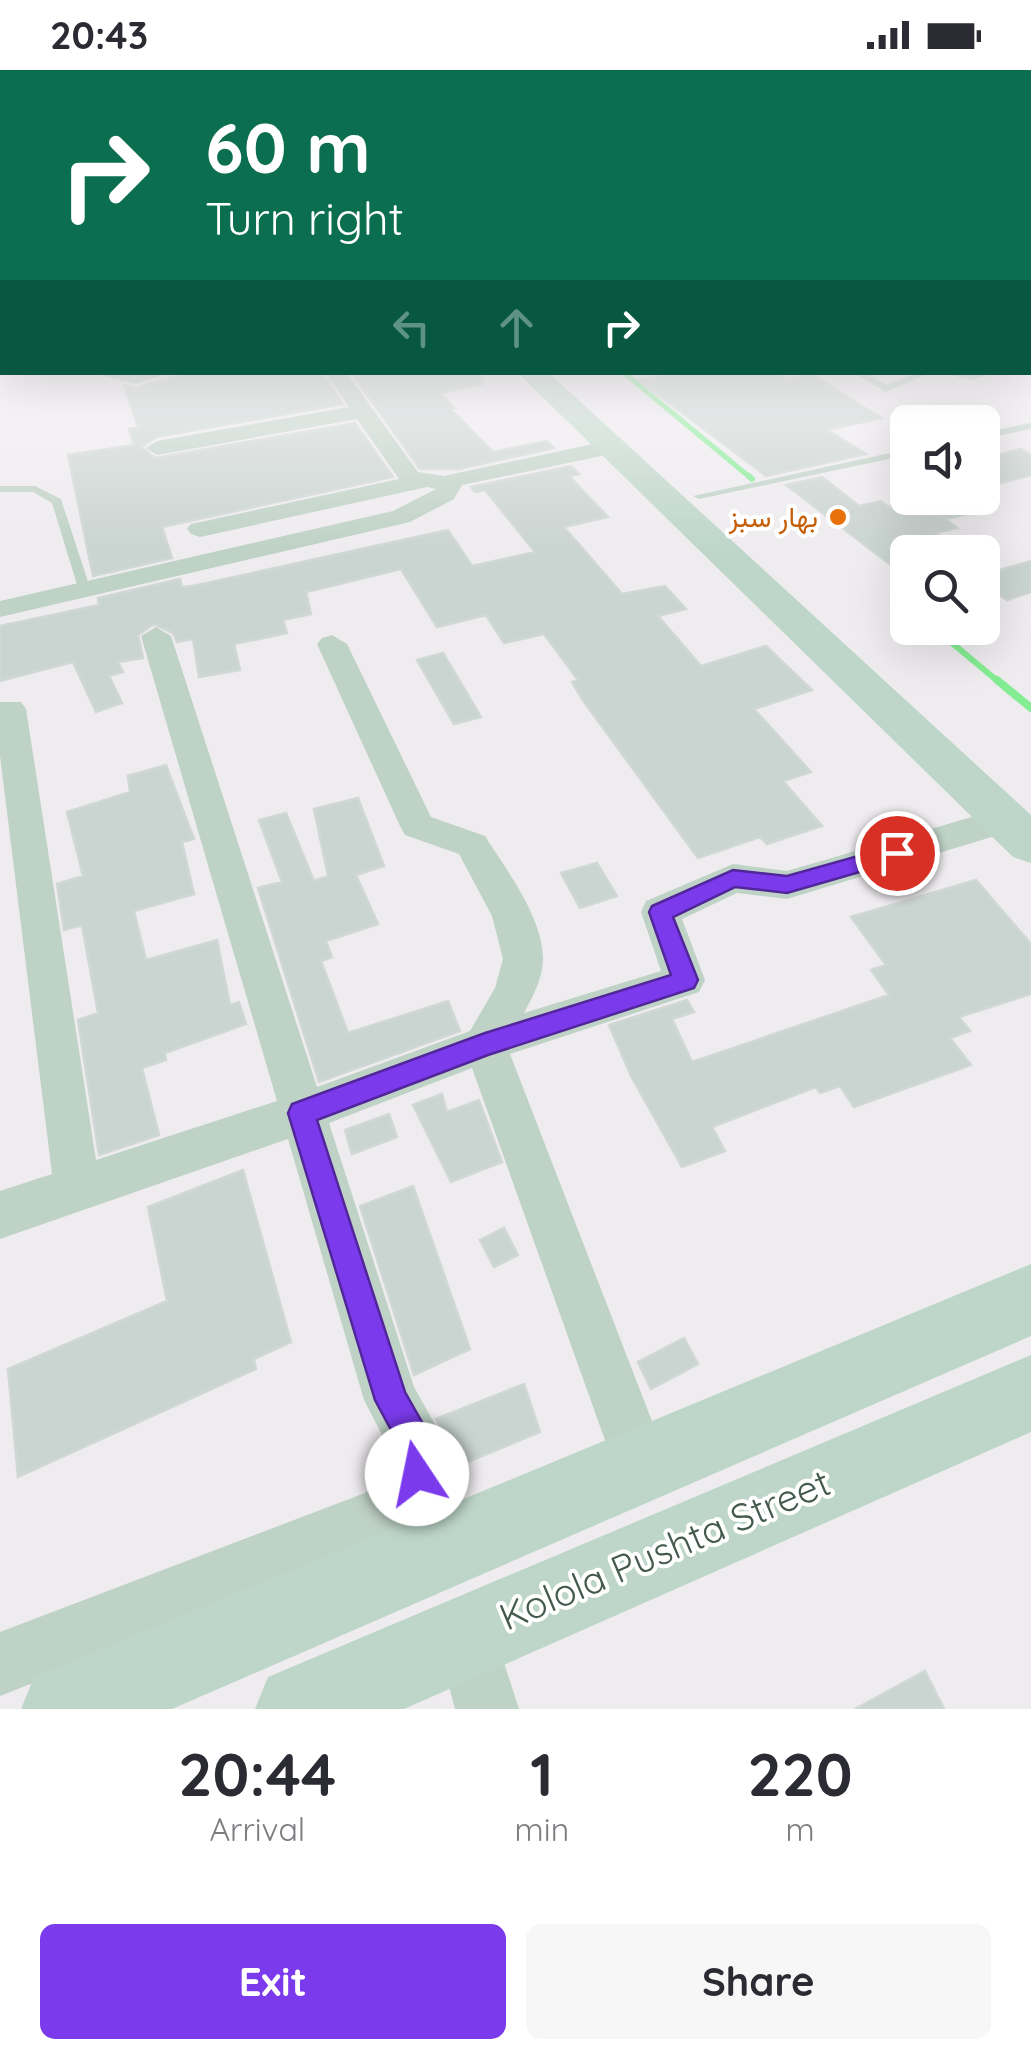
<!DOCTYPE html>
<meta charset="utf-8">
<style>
:root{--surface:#fff;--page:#f7f7f7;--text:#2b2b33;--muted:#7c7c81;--accent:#7c3aed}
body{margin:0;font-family:Quicksand,Vazirmatn,sans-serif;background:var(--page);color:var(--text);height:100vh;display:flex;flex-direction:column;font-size:38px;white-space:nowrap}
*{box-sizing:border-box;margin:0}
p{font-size:32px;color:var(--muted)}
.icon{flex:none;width:55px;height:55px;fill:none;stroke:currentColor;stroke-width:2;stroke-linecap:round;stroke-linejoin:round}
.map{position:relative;height:1639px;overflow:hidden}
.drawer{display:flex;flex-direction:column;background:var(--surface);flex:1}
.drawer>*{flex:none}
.hud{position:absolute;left:0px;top:0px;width:1032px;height:305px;box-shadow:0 10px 40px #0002;background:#0b6e4f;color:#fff;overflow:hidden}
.controls{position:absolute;left:890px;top:335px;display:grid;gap:20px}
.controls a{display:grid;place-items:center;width:110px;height:110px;border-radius:15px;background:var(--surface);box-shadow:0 10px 40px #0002;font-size:50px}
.pin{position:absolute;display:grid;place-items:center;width:85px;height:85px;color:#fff;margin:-42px;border:5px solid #fff;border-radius:50%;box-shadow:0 2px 10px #0007}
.me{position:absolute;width:110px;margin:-55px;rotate:349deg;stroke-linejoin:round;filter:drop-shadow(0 0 8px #0008)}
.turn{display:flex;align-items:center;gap:35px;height:210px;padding:0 40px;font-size:45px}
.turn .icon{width:130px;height:130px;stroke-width:2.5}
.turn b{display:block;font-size:70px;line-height:85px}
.lanes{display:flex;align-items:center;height:95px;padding:0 40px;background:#0003;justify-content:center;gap:50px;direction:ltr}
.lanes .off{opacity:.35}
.eta{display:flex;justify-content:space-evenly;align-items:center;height:170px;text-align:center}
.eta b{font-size:60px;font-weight:700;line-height:70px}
.primary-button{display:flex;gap:20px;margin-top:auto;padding:20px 40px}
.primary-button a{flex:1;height:115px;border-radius:15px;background:var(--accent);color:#fff;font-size:40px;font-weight:700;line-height:115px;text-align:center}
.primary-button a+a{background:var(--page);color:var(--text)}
.status{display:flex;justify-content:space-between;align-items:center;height:70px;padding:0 50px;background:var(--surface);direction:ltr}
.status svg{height:28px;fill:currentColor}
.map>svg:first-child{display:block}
</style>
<div class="status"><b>20:43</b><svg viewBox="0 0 49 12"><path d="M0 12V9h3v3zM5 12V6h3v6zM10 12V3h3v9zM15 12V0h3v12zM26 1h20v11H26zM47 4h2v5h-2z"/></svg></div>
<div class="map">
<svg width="1031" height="1639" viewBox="0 0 1031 1639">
<rect width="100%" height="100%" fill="#efecef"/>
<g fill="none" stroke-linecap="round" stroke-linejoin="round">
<path stroke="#84ed93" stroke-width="5" d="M623,302l129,107"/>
<path stroke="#84ed93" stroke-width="6" d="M749,406l3,3
M903,531l5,4
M934,558l66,55"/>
<path stroke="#84ed93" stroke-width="8" d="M997,610l34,28"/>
</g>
<path fill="#cad4d1" stroke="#d0d8d5" stroke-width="2.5" d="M190,302h132l21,32 -187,33 -14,10 13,11 200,-35 38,54 -231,50 10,31 -79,18 -25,-121 66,-10 -5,-16 9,-2 -14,-42 12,3z
M351,302h131l1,12 -43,9 14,15 -4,1 43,43 54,-11 7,7 -95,21h-39z
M687,302h90l10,7 25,-5 69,44 -54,12 39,24 -100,22 -127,-96z
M1021,379l10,6v20l-49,13v-28z
M571,396l8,8 -10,2 39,41 -44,10 58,67 43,-8 21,23 -28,7 43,50 65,-20 46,44 -58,19 57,63 -28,9 39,45 -55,18 -7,-7 -62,21 -116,-159 -10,-17 6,-2 -34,-46 -40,9 -18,-28 -49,12 -36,-58 -95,23 5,22 -28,6 4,13 -53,11 6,26 -41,7 -6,-38 -16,3 -4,-9 -19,-9 -16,11 5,23 -25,4 5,10 -14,4 13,27 -26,9 -23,-50 -73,19v-55l99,-21 -1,-7 82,-19 2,8 11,-1 255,-56 24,36 63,-14 -50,-62 -10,2 -4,-5z
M822,407l37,29 22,-5 7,6 41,-9h65l1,10 -50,11 12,9 -22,5 26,19h-53v26l-122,-93z
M1031,491v31l-24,8 -25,-18v-7z
M443,583l38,64 -27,7 -37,-64z
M166,695l28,74 -12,3 12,52 -60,17 12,49 71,-20 13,65 9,-3 7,22 -81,29 1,7 -24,8 17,67 -60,20 -21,-135 20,-7 -16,-88 -18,5 -7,-46 26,-8 -16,-64 63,-20 -2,-16z
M358,728l26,68 -28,9 22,49 -52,17 6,16 -11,4 27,72 100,-32 12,30 -141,51 -61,-194 24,-6 -23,-62 27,-7 28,68 14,-5 -14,-67z
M597,793l20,33 -37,12 -19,-35z
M976,810l55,64v50l-72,23 11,14 -20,7 21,27 -117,42 -14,-21 -20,7 -4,-6 -104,40 13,24 -43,16 -51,-91 -22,-51 78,-25 7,12 -22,7 20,43 197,-67 -18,-25 15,-5 -35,-48z
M442,1024l5,18 32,-12 23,62 -51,20 -38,-77z
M389,1044l8,23 -45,17 -7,-24z
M243,1100l48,172 -37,17 2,10 -238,108 -10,-108 159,-68 -19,-94z
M413,1116l57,163 -56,26 -54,-169z
M504,1158l14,27 -24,12 -14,-27z
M684,1268l14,26 -47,25 -13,-27z
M524,1314l16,48 -92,38 6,-19 -18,-32z
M925,1601l19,38h-89z"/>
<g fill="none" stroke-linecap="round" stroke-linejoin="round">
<path fill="#bfd2c6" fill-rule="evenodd" d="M1030,249h1v6h-1z
M1031,289v7h-1v-7z
M853,302h12l21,13 33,-13h14l-48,20z
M935,302h61l-23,8z
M1031,353v6l-49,10v-6z
M908,379v6l-209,44 -6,-3z
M0,416h35l26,13 30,92 -1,3h-10l-1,-3 -27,-88 -19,-11h-33z"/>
<path fill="#bfd2c6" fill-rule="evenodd" d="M87,302h87l-39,12z
M325,302h21l72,100 26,4 167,-36 11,7 -11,7 -149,31 -8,14 -44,23 -410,95v-16l393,-90 43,-22 -9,-2 -227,50 -9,-3 -4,-5 4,-5 208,-45 -42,-60 -200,36 -11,-7 11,-7 192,-34z
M156,557l15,9 146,451 153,-56 25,-43 8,-29 -11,-43 -33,-62 -54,-19 -5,-9 -83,-182 5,-6 10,-3 15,9 84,173 54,19c22,35 65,90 57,134 -3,15 -11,30 -18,43l137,-42 -20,-59 5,-11 87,-37 54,7 219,-64 12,4 6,9 -6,9 -231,70 -50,-6 -55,26 23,61 -6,12 -189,62 159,411 -8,20 -20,8 -20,-8 -149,-417 -143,55 85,264 37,66 -26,65 -20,18 -405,160v-64l365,-139 20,-15 8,-22 -29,-56 -76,-261 -288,100v-48l52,-17 -52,-418v-54h21l5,7 70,451 181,-59 -136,-465z
M466,1534l22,9 31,96h-64l-20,-74 9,-22z"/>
<path fill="#bed6c9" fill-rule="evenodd" d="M517,302h31l483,443v48l-18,-6z
M1031,1194v72l-859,373h-151l13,-32z
M1031,1285v77l-627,277h-149l13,-32z"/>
</g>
<linearGradient id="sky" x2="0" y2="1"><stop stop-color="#80cbc6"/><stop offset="0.52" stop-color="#f8f6f8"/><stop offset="1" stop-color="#f8f6f8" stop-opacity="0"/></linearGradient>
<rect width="1031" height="479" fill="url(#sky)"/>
<path fill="#7c3aed" stroke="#51269a" stroke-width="2.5" d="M897,775l11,8 -3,6 -118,34 -52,-6 -62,30 25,63 -4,8 -206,67 -171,65 88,272 35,62 -11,32 -12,6 -12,-6 -5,-12 5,-18 -30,-56 -87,-287 4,-9 193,-71 186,-58 -22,-63 3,-6 81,-36 54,6z"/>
<circle fill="#e8710a" stroke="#fff" stroke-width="4" cx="838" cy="447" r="10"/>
<g text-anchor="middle" stroke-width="8" stroke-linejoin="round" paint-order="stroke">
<g font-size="28" fill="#c56008" stroke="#fff" text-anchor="end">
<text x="818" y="457">بهار سبز</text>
</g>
<g font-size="38" fill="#445a4d" stroke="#fff">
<text transform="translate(665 1480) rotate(-23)" y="13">Kolola Pushta Street</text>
</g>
</g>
</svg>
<div class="controls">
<a><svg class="icon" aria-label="sound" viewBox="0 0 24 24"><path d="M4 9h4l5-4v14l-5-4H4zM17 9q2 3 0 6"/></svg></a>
<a><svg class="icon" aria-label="search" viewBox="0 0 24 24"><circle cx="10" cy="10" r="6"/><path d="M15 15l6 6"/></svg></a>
</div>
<div class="pin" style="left:897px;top:783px;background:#d93025"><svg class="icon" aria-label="arrive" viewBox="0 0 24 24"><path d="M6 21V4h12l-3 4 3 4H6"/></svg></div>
<svg class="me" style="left:417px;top:1404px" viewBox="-20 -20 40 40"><circle r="19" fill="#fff"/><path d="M0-13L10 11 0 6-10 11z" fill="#7c3aed"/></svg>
<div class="hud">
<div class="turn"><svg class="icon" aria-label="right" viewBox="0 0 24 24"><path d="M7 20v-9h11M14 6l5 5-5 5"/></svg><div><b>60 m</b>Turn right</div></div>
<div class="lanes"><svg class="icon off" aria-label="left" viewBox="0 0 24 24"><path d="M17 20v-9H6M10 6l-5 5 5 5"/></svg><svg class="icon off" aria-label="ahead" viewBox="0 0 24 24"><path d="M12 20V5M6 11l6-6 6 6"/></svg><svg class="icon" aria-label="right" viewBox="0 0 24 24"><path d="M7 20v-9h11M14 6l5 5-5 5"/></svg></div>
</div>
</div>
<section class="drawer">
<div class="eta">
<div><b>20:44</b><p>Arrival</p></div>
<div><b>1</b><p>min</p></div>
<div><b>220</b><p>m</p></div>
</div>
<div class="primary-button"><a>Exit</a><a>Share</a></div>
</section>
